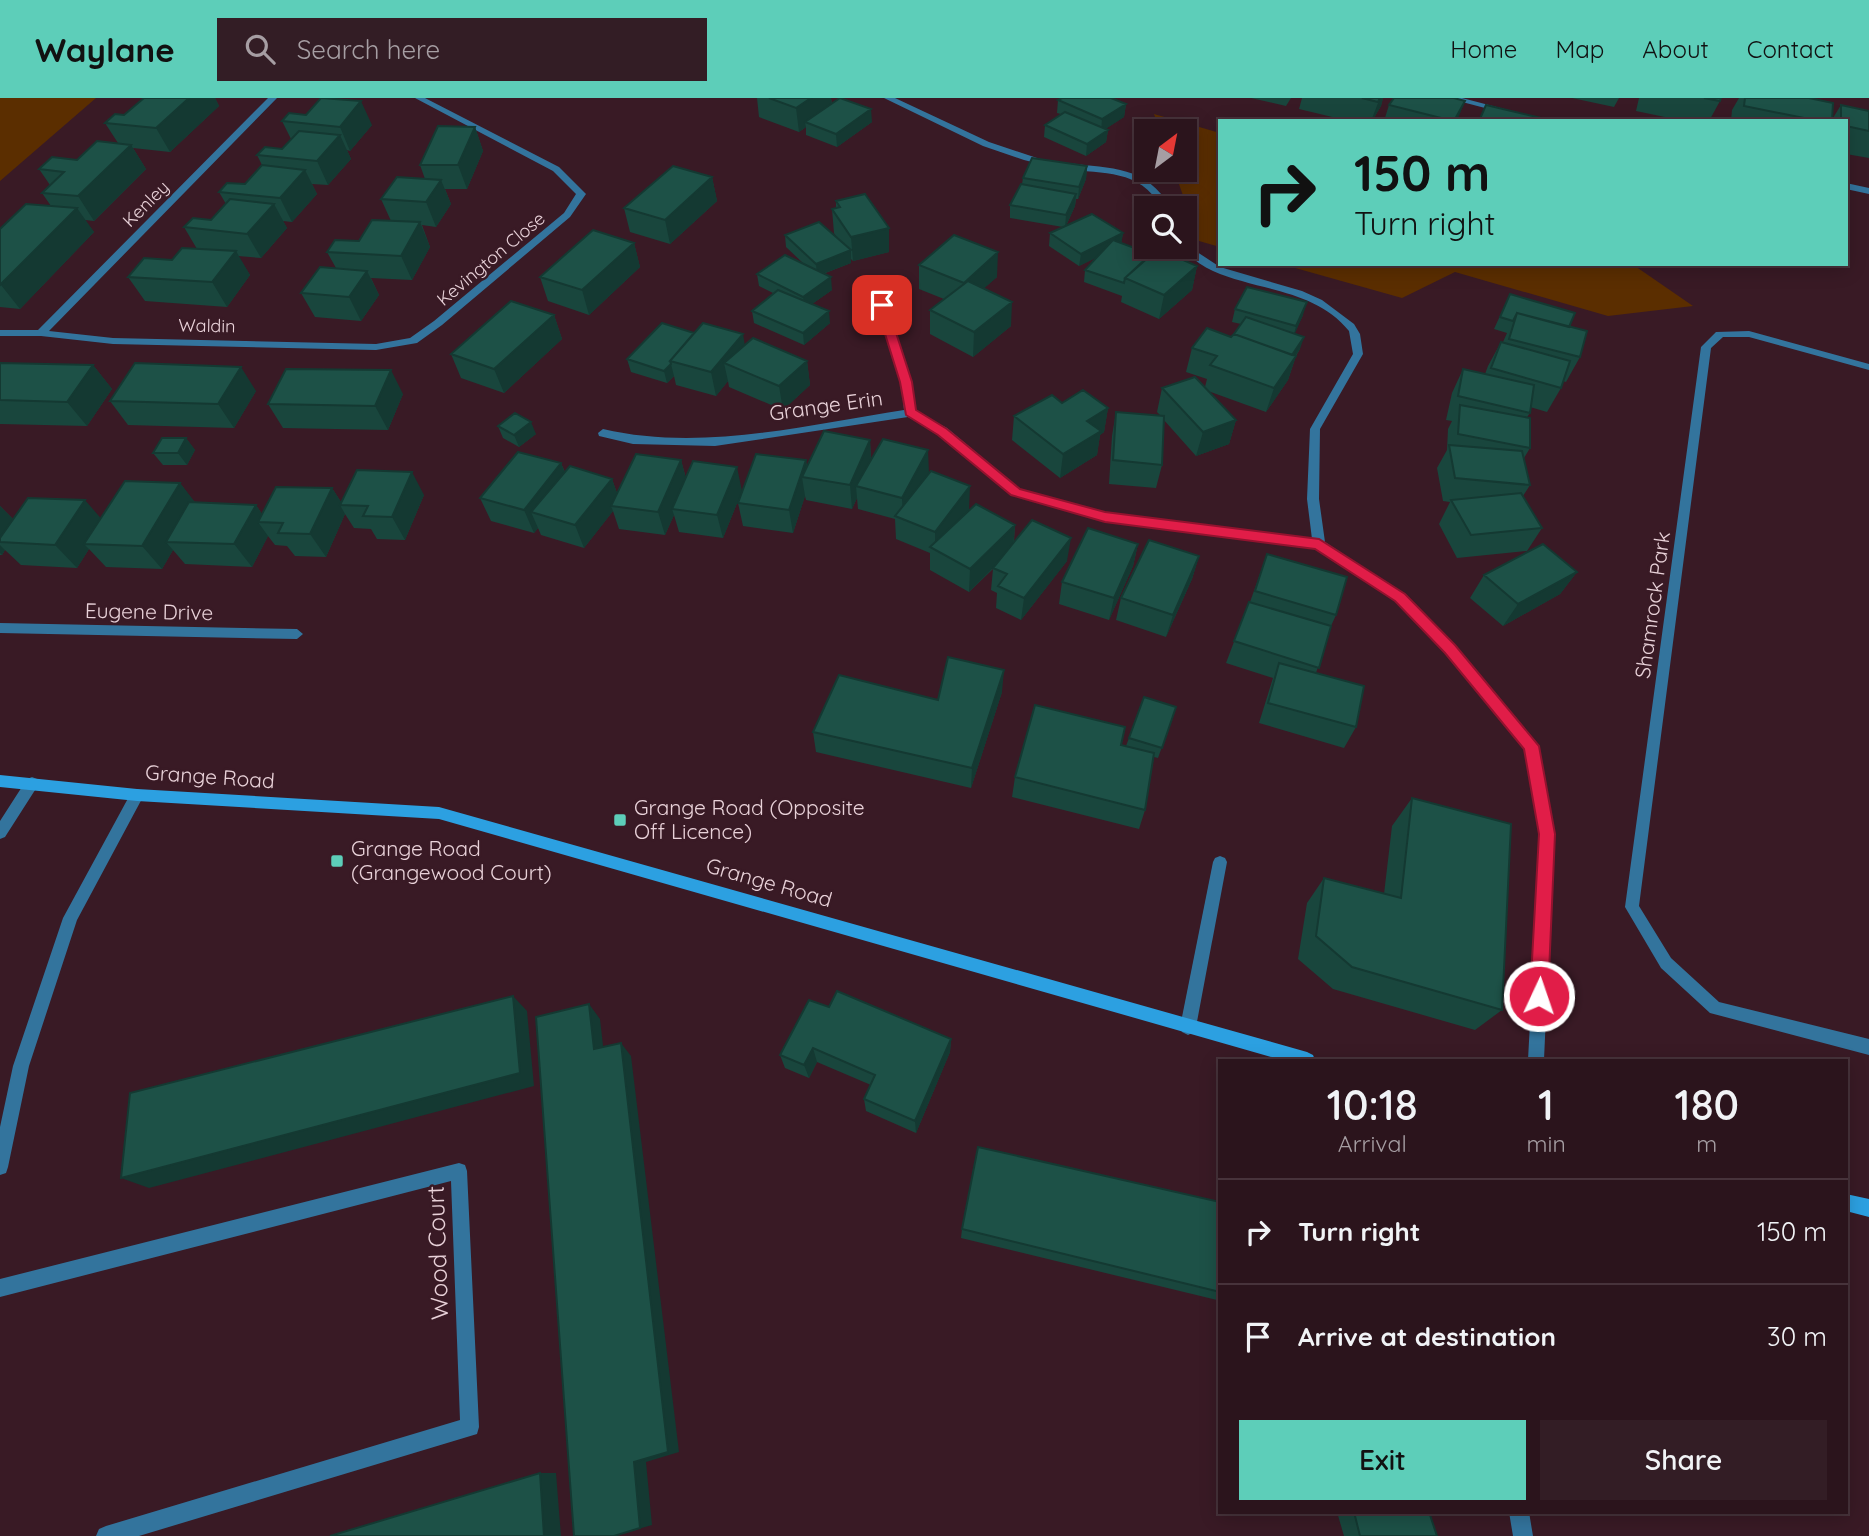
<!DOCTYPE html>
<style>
:root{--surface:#2b141c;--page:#331d25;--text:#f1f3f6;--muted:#a69ea3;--line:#47333b;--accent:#5dceb9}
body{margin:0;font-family:Quicksand,sans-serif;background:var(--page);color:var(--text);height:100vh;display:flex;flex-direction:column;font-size:26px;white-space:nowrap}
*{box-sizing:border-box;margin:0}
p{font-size:23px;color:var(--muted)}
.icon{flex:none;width:38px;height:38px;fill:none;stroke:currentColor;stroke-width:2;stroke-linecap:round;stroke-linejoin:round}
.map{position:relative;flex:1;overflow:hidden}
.details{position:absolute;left:1218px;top:961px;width:630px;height:455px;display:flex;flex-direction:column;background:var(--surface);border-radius:0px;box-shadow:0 4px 18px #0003,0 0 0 2px var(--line)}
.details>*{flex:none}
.banner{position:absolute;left:1218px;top:21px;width:630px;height:147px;border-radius:0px;box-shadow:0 4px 18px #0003,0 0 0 2px var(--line);background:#5dceb9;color:#111;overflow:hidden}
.needle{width:46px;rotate:32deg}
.buttons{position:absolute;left:1134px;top:21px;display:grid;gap:14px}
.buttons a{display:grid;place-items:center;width:63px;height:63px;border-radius:0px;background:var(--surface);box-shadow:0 4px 18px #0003,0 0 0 2px var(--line);font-size:35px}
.pin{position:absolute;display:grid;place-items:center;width:60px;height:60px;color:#fff;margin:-30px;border-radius:14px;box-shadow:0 4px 10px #0006}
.me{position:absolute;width:77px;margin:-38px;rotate:3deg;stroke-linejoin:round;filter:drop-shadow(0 0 5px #0008)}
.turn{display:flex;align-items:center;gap:24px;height:147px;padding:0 21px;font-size:32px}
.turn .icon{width:91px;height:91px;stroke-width:2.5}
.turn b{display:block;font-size:49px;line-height:60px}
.eta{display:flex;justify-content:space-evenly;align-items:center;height:119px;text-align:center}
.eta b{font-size:42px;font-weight:600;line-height:49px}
.cta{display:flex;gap:14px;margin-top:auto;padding:14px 21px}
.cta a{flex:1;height:80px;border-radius:0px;background:var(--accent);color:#111;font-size:28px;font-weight:600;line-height:80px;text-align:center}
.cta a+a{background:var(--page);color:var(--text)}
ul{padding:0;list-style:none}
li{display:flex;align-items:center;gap:21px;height:105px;padding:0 21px;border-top:2px solid var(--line)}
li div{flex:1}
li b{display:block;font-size:26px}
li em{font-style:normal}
header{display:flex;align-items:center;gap:42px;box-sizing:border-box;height:98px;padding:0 35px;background:var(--accent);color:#111}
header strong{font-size:33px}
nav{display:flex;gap:38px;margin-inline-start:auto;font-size:24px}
.search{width:490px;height:63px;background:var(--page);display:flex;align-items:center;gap:18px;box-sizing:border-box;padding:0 24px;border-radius:0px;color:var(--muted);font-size:26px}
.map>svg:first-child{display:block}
</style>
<header>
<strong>Waylane</strong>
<div class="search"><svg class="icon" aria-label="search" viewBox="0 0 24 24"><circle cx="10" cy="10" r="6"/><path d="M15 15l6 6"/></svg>Search here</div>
<nav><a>Home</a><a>Map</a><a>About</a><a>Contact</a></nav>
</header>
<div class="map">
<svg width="1869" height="1438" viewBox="0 0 1869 1438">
<rect width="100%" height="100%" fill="#391a25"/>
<path fill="#5b2e00" d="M0,0h96l-96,83z
M1154,16l66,19v114l-21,-6 -25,-71h11v-39h-25z
M1281,166h351l61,42 -85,10 -153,-44 -53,26z"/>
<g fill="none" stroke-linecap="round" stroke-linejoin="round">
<path fill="#33749d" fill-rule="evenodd" d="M1220,758l5,2 2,4 -31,165 -2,5 -6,3 -6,-3 -2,-5 33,-165 2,-4z"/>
<path fill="#33749d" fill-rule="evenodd" d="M268,0h9l-228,233 64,7 263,6 34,-6 24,-17 130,-108 12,-19 -23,-23 -138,-73h10l134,69 27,27 -16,23 -128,108 -25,18 -41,7 -263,-6 -72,-8h-41v-6h38z
M884,0h11l94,44 63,21 -4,3 -24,-6 -41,-14z
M1447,0h15l46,12 -4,3z
M1068,65c44,6 78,2 103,45h-9c-24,-41 -57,-32 -97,-40v-4z
M1846,85l23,5v6l-23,-5z
M1185,146l35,23 82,24 20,9 32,24 6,10 3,20 -43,75 -1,70 6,43 79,53 50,51 84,100 16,88 -10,226h-16l12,-226 -15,-86 -79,-96 -50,-51 -80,-53 -211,-27 -93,-26 -73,-61 -31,-17 -193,29 -82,-2 -34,-8 -1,-3 5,-4c98,23 204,-4 301,-19l-3,-28 -24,-77 5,-3 5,3 24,77 4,29 32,17 73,61 85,24 207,26 -5,-40 3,-70 43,-75 -4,-23c-34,-42 -91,-40 -136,-60 -12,-5 -21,-13 -31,-22l-2,-2h5z
M1749,233l120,33v6l-120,-33h-26l-12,11 -72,558 32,52 48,44 150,37v16l-159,-42 -49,-45 -36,-61 76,-560 15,-15z
M0,525l297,6 6,5 -6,5 -297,-6z
M32,679l5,2 2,4 -2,4 -32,50 -5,2v-18l27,-42z
M137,691l5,2 2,4 -67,125 -48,146 -21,101 -2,6 -6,2v-48l13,-61 50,-148 69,-127z
M459,1065l6,2 2,6 12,256 -2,7 -338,102h-43l3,-7 7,-3 354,-106 -9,-239 -451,116v-18z
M1509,1414h20l4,24h-20z"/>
<path fill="#2ca0e1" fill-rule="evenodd" d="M0,677l137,14 302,18 868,245 6,3 2,5h-33l-843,-241 -302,-18 -137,-14z
M1846,1096l23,5v18l-23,-6z"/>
</g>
<path fill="#19463d" d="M144,0h71l4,8 -49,46 -37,-4 13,21 -52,52 -9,-1 9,12 -74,77 -20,-2v-78l51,-23 -9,-13 8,-8 -11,-16 38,-9 41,-17 -13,-20 19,-8z
M757,0h74l1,6 40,18 -35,25 -31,-12v-8l-7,5 -40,-15z
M1251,0h40l-5,8z
M1302,0h81l-2,8 -9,15h-23l-50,-12z
M1572,0h47l-5,9z
M1639,0h82l-1,3 -11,20h-25l-48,-10z
M1739,0h70l24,20 8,-13 28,6v47l-23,-4v-33h-115l1,-11z
M1058,2l68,4 -2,13 -19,12 3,1 -2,12 -20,14 -42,-19 1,-12 16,-11 -4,-1z
M1389,7l68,16h-73z
M282,23l90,4 -22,26 -3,-1 4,9 -23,26 -16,-1 5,10 -25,28 -9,-1 4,7 -26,30 -23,-2 12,19 -23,32 -82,-6 -17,-24 44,-17 25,-11 -13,-22 27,-7 15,-16 -7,-12 26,-8 17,-19 -5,-10 25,-6 9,-10z
M475,29l8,24 -16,38h-22l6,15 -15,23 -14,-2 8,22 -18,33 -41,-2 8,17 -18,26 -46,-4 -14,-24 35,-25 -9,-16 32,-11 32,-20 -10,-22 44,-20 -5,-14z
M1087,68l-1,13 -8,20h-2l-1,7 -9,20 57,7 -2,10 30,12 46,11 -5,24 -33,29 -38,-17 1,-6 -38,-14 1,-12 12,-13 -18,9 -30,-20 1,-13 13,-6 -53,-9v-13l12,-21 1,-6z
M712,79l5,24 -47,43 -40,-12 -6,-24z
M836,103l53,27v24l-36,9 -2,-2v4l-28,11 9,16 -20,14 18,19 -26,22 -50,-22 -2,-12 21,-18 -14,-7 -2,-12 47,-10 -18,-17 -1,-12 52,3 -3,-5 -2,-24 4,-1z
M634,145l6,24 -51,48 -41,-14 -8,-24z
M919,167l78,12 -13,11 27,38 -38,31 -43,-23v-24l14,-11 -25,-10z
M1510,196l59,33 11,30 -14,25 -3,-1 -2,7 -14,24 -17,-5v6l-3,4 3,31 -6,10 6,27 -7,11 19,32 -15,23 -70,7 -18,-34 11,-22 -7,-1 -6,-33 10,-18 1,-21 4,-8 -6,-1 6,-27 11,-24 22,5 3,-8 13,-24h2l4,-9 -13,-4z
M1235,211l68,6 -9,19 6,15 -4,7 -8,24 -22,32 -58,-21 28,29 -7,24 -33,12 -33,-37 -1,46 -6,23 -47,-4 3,-48 4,-24 45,4 -4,-4 5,-24 43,-1 2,-8 -21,-7 6,-24 39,-11 10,-13 -9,-2z
M554,217l8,24 -58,54 -43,-15 -10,-24z
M694,235l113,28 3,24 -27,25 -54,-23 -1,-6 -12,15 -40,-11 -2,-9 -7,7 -36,-11 -4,-13z
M0,265l93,2 19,24 -25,37 -87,-2z
M256,293l-22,37 -106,-3 -18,-24z
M403,296l-15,36 -105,-2 -15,-24z
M1062,305l46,5 -4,24 -4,3 -3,20 -37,23 -48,-38 2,-24z
M498,328l38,8 -17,13 -16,-9z
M186,340l9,12 -8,15h-24l-10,-12z
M870,342l1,19 57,15 41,36 46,15 -1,17 53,19 -46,59 -25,-12 1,-15 -6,-3 2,-21 -24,23 -39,-22v-17l-34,-14 -1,-20 -37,-10 -1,-11 -5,11 -46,-9 -1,-4 -12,37 -50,-7 -5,-23 68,-43 1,7z
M681,362l5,18 56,13 -19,47 -44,-6 -5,-17 -9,20 -46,-6 -6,-18 -29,37 -43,-13 -3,-7 -4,5 -43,-12 -11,-23 81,-35 4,9 47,7 5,14z
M180,385l15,20 61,2 6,9 70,-26 9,14 83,-7 -19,45 -28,-1 -6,-10 -17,-1 -9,-14 -19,43 -31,-1 -8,-10 -12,-1 -7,-9 -16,31 -67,-3 -12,-14 -11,19 -56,-2 -17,-18 -12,19 -56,-3 -16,-15 -3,5h-2v-49l13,13h88z
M1138,446l-5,22 -24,54 -50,-16 3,-22z
M1267,456l69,61 -5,11 -15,47 40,54 -12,21 -85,-25 14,-45 -47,-15 23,-61h1z
M1199,458l-7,23 -26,58 -50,-17 5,-22z
M1577,474l-17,22 -57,32 -33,-28 14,-23z
M1002,594l-31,96 -155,-36 -3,-20z
M1176,609l-18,51 -4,-1 -9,53 -6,19 -127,-32 3,-20 106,-32 5,1 3,-8z
M1412,700l90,212 -27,20 -142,-41 -35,-30 9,-56 17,-25 60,16 8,-68z
M829,909l122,32 -1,13 -34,81 -50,-22 -2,-12 7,-14 -54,-23 -8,16 -24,-10 -5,-13z
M1220,1104v96l-3,2 -256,-62 1,-9z
M1337,1414h92l8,24h-93z"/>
<path fill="#143932" d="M189,0h26l4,8 -49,46 -14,-24z
M811,0h20l1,11 -27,13 1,5 -7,5 -3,-24z
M1380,0h3l-2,8 -9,15h-1z
M361,3l11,24 -22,26 -10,-24z
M1465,3l-8,20h-3z
M1126,6l-2,13 -23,15 1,-13z
M871,11l1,13 -35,25 -1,-13z
M475,29l8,24 -16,38 -9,-24z
M1108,32l-2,12 -20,14 1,-12z
M340,37l11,24 -23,26 -11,-24z
M131,47l15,24 -52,52 -16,-25z
M1087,68l-1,13 -8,20 1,-12z
M305,72l12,24 -25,28 -12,-24z
M712,79l5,24 -47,43 -5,-24z
M441,82l10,24 -15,23 -10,-25z
M1076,96l-1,12 -10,22 1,-13z
M274,106l13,24 -26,30 -14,-24z
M77,110l17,24 -74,77 -19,-24z
M420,124l10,25 -18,33 -11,-24z
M889,130v24l-36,9 -2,-24z
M1123,135l-2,13 -42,20 2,-12z
M634,145l6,24 -51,48 -7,-25z
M851,152v13l-34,13 -1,-12z
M236,153l14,24 -23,32 -15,-25z
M998,154l-1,25 -34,30 1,-24z
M1197,168l-5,24 -33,29 5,-24z
M367,173l12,24 -18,26 -12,-24z
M831,179l1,13 -27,19 -2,-12z
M1012,204l-1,24 -38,31 1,-25z
M1307,204l-4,13 -10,23 3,-12z
M829,213l1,12 -26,22 -1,-12z
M554,217l8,24 -58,54 -10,-24z
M743,236l4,24 -23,5 4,18 -12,15 -5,-24z
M1304,239l-4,12 -15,23 4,-12z
M1296,258l-8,24 -22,32 8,-24z
M807,263l3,24 -27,25 -4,-24z
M671,266l3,12 -7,7 -3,-12z
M93,267l19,24 -25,37 -20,-24z
M241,269l15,24 -22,37 -16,-24z
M391,272l12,24 -15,36 -13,-24z
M1108,310l-4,24 -4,3 -3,20 -37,23 3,-24 24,-33z
M1236,322l-7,24 -33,12 7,-24z
M531,324l5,12 -17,13 -5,-12z
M186,340l9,12 -8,15 -9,-12z
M870,342l1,23 -15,23 1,12 -5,11 -2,-24z
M928,352l1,23 -26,48 -1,-23z
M681,362l6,23 -15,26 2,6 -9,20 -7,-23z
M806,362l2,18 -6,-1 3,19 -12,37 -4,-23z
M561,365l9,23 -39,26 7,16 -4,5 -10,-23z
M737,369l5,24 -19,47 -6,-23z
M412,374l12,23 -19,45 -13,-23z
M612,381l8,23 -9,4 2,5 -29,37 -9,-23z
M180,385l18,23 -32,36 7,8 -11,19 -20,-23z
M970,388l-1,24 -34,40v-18z
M332,390l11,17h-3l5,9 -19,43 -16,-23z
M85,402l20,23 -21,21 5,5 -12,19 -22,-23z
M256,407l12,18 -10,-1 10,14 -16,31 -18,-23z
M0,408l21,21 -21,15z
M1015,427l-2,23 -44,44 1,-23z
M1071,440l-4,23 -46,59 3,-22z
M1138,446l-5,22 -24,54 5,-22z
M0,447l5,5 -3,5 -2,-2z
M1199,458l-7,23 -26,58 7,-22z
M1577,474l-17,22 -57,32 15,-22z
M1004,572l-2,22 -31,96 1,-20z
M513,898l14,15 7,75 -385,102 -28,-10z
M589,906l11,15 5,44 -11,-14z
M951,941l-1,13 -34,81 -1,-12z
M621,945l10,13 48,396 -33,10 6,63 -38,11z
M813,950l4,14 -8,16 -5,-13z
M540,1375h16l5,63h-17z"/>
<path fill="#1d5147" stroke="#143932" stroke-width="2" d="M144,0h45l-33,30 -51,-5 10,-9 9,1z
M321,0l40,3 -21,26 -58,-6 7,-8 17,2z
M769,0h42l-15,10z
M840,0l31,11 -35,25 -31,-12z
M1062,0h49l15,6 -24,15 -44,-19z
M1362,0h18l-2,4z
M1394,0h60l11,3 -11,20h-1l-64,-16z
M1704,0h17l-1,3z
M1745,0h64l24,5 -1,18h-13l-75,-15z
M1486,7l68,16h-75z
M1841,7l28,6v20l-23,-5v-5h-5z
M1065,14l43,18 -21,14 -42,-19z
M438,28l37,1 -17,38h-38z
M299,33l41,4 -23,26 -60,-6 8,-8 17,2z
M97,43l34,4 -53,51 -36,-3 22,-21 -25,-3 13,-12 25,3z
M1032,60l55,8 -8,21 -56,-9z
M262,67l43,5 -25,28 -61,-6 8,-9 18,1z
M673,68l39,11 -47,43 -41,-12z
M397,79l44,3 -15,22 -45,-3z
M1021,86l55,10 -10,21 -56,-10z
M865,96l24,34 -38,9 -19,-28 8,-2 -4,-6z
M230,101l44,5 -27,30 -63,-7 9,-9 18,2z
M26,106l51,4 -77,77v-56z
M1092,116l31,19 -42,21 -31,-21z
M372,122l48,2 -19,34 -74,-4 8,-12 24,1z
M819,124l32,28 -35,14 -31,-29z
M593,132l41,13 -52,47 -42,-13z
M954,137l44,17 -34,31 -45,-18z
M1113,142l38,14 -26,24 -1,5 -39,-13z
M182,150l54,3 -24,31 -84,-5 16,-19 28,2z
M1158,151l39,17 -33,29 -39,-17z
M785,157l46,22 -28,20 -46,-23z
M320,169l47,4 -18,26 -48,-4z
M968,183l44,21 -38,30 -44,-22z
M1247,189l60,15 -11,24 -61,-17z
M778,192l51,21 -26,22 -51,-22z
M1510,196l65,19 -6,14 -52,-14 -4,8 -13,-4z
M511,203l43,14 -60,54 -43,-15z
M1517,215l70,18 -7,26 -71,-18z
M1246,219l58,20 -12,18 -58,-21z
M662,225l32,10 -24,28 1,3 -7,7 -37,-12z
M703,225l40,11 -32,38 -41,-11z
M1207,230l24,9 3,-3 62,22 -22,32 -64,-23 7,-9 -25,-8z
M753,240l54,23 -28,25 -55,-23z
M1501,244l69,19 -9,27 -70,-20z
M0,265l93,2 -26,37 -67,-2z
M135,265l106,4 -23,37 -108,-3z
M286,271l105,1 -16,36 -107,-2z
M1463,271l71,16 -4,28 -72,-17z
M1195,279l41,43 -33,12 -41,-44z
M1083,292l25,18 -21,13 14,10 -38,23 -49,-38 38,-21 10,8z
M1460,307l70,13v30l-72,-14z
M1116,314l48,4 -2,49 -49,-5z
M515,315l16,9 -17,13 -16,-9z
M824,333l46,9 -20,45 -48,-8z
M162,340h24l-8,15h-25z
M883,341l45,11 -26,48 -46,-12z
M1449,347l73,6 8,34 -75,-7z
M518,354l43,11 -37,47 -44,-12z
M636,356l45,6 -23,52 -47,-6z
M756,356l50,6 -17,50 -51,-7z
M693,363l44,6 -20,48 -45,-6z
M570,368l42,13 -37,46 -44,-13z
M357,372l55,2 -20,45 -29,-1 5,-10 -28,-1z
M931,373l39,15 -35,46 -40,-16z
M125,383l55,2 -38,63 -58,-2z
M276,389l56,1 -22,46 -32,-1 5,-10 -25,-1z
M1521,395l21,35 -71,7 -20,-35z
M28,400l57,2 -30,45 -55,-3v-4z
M189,404l67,3 -22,39 -68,-2z
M976,406l39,21 -45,44 -40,-22z
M1032,422l39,18 -47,60 -26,-12 9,-12 -14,-6z
M1088,430l50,16 -24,54 -52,-16z
M1149,442l50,16 -26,59 -52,-17z
M1543,446l34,28 -59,32 -34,-29z
M1267,456l80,23 -11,38 -81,-24z
M1249,504l82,24 -12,42 -85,-27z
M948,559l56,13 -32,98 -159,-36 26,-57 99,25z
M1279,565l85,23 -8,41 -88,-24z
M1144,599l32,10 -14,41 -33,-10z
M1035,607l90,22 -4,18 33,8 -9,57 -130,-33z
M1412,700l99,26 -9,186 -150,-43 -36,-31 8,-58 77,20z
M837,893l114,48 -36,82 -51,-22 11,-24 -62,-27 -9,17 -24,-10 29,-55 20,7z
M513,898l7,77 -399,105 9,-85z
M589,906l5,45 27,-6 47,409 -34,10 6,66 -26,8h-40l-38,-519z
M978,1049l242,55v90l-258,-63z
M540,1375l4,63h-214z
M1354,1414h75l8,24h-77z"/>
<path fill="#e11d48" stroke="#92132f" stroke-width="2" d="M882,204l5,3 25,77 4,28 31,19 73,60 85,23 214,27 86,55 50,51 84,101 16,88 -7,162 -3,6 -6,2 -6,-2 -3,-6 9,-162 -15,-85 -79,-96 -50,-52 -80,-52 -210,-27 -94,-27 -73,-60 -32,-20 -6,-33 -24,-77z"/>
<g fill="#5dceb9" stroke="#391a25" stroke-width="2.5">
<rect x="613" y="715" width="14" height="14" rx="3.5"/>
<rect x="330" y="756" width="14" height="14" rx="3.5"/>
</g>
<g text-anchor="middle" stroke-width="5" stroke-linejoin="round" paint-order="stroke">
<g font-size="18" fill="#e9d2d9" stroke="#391a25">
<text transform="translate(146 106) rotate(-45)" y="6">Kenley</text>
<text transform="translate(491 161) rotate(-40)" y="6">Kevington Close</text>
<text transform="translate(207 228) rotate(1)" y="6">Waldin</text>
</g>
<g font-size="21" fill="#e9d2d9" stroke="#391a25">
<text transform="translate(826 308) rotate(-8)" y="7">Grange Erin</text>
<text transform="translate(1653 507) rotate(-82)" y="7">Shamrock Park</text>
<text transform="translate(149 514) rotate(1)" y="7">Eugene Drive</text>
<text transform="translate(210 679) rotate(4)" y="7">Grange Road</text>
<text transform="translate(769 785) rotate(16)" y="7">Grange Road</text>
</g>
<g font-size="21" fill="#e9d2d9" stroke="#391a25" text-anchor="start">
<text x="634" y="717">Grange Road (Opposite<tspan x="634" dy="24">Off Licence)</tspan></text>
<text x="351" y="758">Grange Road<tspan x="351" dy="24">(Grangewood Court)</tspan></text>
</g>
<g font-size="24" fill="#e9d2d9" stroke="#391a25">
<text transform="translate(438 1155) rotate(-92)" y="8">Wood Court</text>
</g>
</g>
</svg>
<div class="buttons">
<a><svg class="needle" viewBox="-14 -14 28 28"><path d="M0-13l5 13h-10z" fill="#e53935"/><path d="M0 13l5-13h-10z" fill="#a69ea3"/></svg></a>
<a><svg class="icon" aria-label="search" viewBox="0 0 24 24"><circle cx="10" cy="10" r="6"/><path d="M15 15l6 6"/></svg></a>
</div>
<div class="pin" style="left:882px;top:207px;background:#d93025"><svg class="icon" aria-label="arrive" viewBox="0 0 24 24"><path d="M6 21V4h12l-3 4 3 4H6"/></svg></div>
<svg class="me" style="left:1539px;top:898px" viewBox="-20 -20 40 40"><circle r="17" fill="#e11d48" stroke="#fff" stroke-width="3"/><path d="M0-11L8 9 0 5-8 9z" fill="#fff"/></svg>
<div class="banner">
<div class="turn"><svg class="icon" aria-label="right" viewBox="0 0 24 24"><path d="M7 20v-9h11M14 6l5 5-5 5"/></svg><div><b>150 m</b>Turn right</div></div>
</div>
<section class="details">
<div class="eta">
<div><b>10:18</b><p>Arrival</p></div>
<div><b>1</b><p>min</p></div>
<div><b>180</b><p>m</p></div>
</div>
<ul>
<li><svg class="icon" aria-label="right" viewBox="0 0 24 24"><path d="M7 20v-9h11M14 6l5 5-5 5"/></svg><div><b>Turn right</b></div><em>150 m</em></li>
<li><svg class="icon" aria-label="arrive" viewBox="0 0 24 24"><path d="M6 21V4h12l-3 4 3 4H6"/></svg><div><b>Arrive at destination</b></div><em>30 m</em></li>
</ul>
<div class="cta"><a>Exit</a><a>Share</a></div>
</section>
</div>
